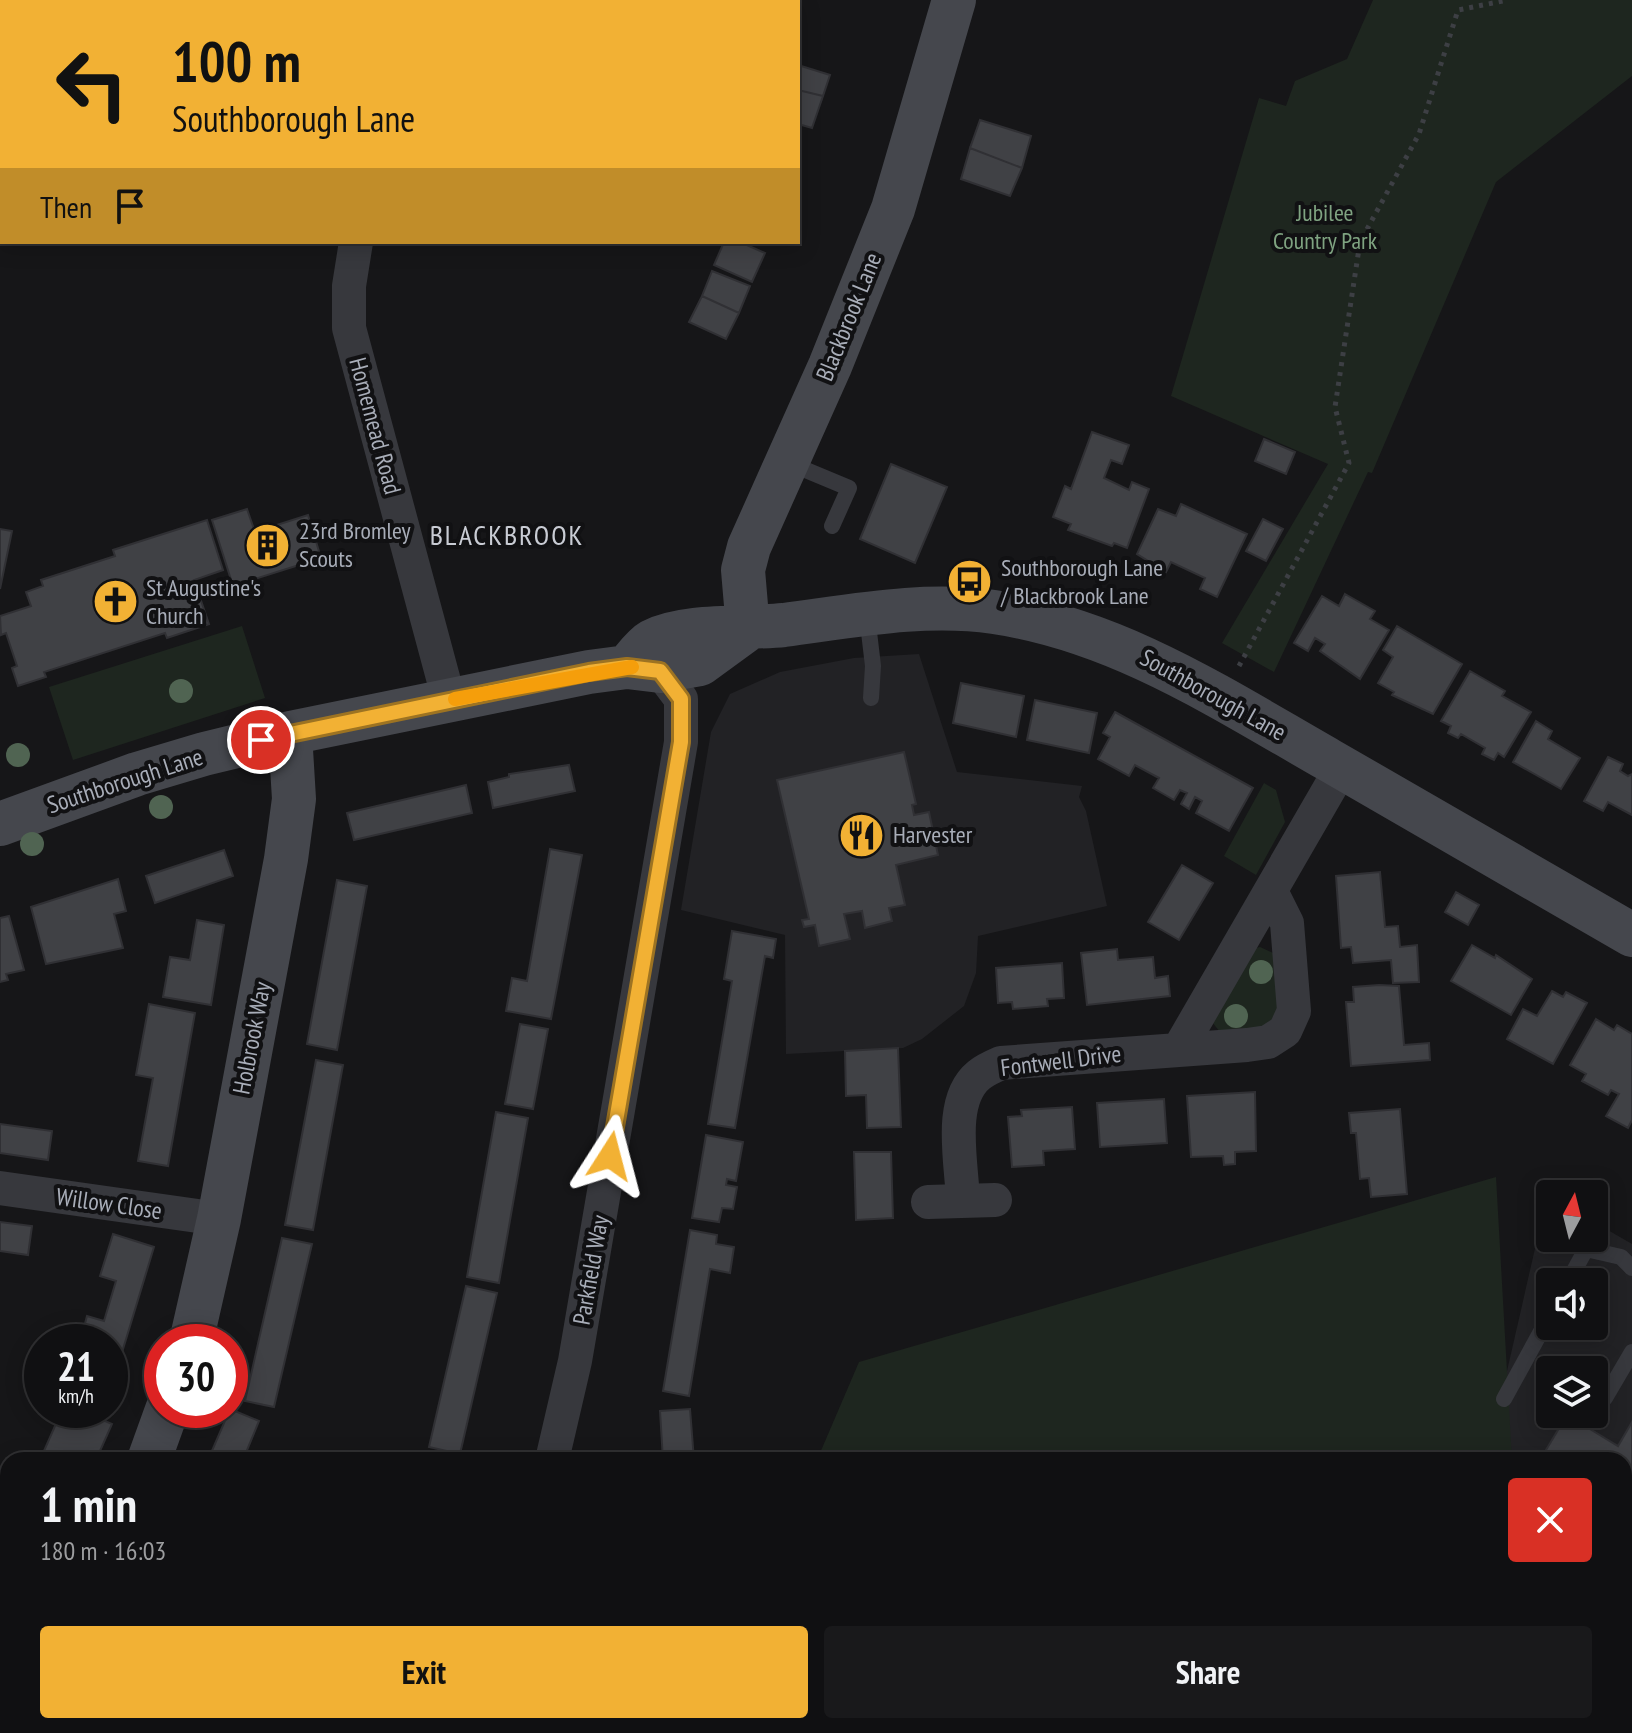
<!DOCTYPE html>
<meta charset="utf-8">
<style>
:root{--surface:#101012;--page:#19191b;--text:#f1f3f6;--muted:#9c9d9f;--line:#303032;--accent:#f2b134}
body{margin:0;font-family:"PT Sans Narrow",sans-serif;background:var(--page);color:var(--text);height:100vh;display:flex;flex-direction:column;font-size:30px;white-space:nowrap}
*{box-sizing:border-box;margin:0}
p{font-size:26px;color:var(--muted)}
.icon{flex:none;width:44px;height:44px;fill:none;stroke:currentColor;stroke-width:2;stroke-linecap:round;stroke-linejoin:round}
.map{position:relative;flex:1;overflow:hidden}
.drawer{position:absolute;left:0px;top:1452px;width:1632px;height:282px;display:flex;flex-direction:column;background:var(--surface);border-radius:24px 24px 0 0;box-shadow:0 4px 20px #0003,0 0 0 2px var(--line)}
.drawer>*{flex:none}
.banner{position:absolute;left:0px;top:0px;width:800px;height:244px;box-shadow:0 4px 20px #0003,0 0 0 2px var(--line);background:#f2b134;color:#111;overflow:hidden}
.needle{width:52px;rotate:7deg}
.buttons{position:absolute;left:1536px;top:1180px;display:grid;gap:16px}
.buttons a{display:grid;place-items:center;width:72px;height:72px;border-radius:8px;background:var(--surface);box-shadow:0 4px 20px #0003,0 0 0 2px var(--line);font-size:40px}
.speed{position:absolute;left:24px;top:1324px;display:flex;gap:16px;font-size:40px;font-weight:700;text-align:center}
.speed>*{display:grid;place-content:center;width:104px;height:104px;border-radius:50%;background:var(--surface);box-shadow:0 4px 20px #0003,0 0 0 2px var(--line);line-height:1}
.speed small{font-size:20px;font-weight:400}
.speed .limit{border:12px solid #d22;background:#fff;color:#111}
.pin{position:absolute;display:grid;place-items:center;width:68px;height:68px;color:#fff;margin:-34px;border:4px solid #fff;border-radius:50%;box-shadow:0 2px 8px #0007}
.me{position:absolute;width:88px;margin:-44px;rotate:9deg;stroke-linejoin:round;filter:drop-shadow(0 0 6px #0008)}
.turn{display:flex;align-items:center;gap:28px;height:168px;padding:0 40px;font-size:36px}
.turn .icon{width:104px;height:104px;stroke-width:2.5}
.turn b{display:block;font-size:56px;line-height:68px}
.then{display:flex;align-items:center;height:76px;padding:0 40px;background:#0003;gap:16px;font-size:30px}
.round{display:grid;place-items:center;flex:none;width:84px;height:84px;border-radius:8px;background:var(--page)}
.summary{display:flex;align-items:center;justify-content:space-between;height:136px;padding:0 40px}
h1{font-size:48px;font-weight:800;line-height:60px}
.button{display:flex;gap:16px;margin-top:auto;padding:16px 40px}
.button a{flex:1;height:92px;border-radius:8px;background:var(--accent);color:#111;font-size:32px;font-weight:800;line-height:92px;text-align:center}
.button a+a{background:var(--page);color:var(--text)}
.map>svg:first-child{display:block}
</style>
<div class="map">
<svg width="1632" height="1733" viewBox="0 0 1632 1733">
<rect width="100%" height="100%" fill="#161618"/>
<path fill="#222225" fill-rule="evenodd" d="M919,654l38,118 125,14 -3,11 7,14 21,95 -129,30 -2,37 -12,33 -42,33 -19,9 -117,6 -1,-119 -104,-25 30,-178 19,-38 50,-22 74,-14z
M1547,1196l3,42h44v-16l38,22v489h-173l2,-7h163v-266h-101l-32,-19zM1550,1282h44v44h-44zM1550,1370h44v44h-44z"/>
<path fill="#1e261f" d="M1373,0h259v76l-136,106 -124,291 -4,-1 -94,200 -52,-29 106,-179 -157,-68 88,-298 27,8 9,-25 52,-22z
M242,626l23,72 -192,62 -24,-73z
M1264,783l12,7 9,32 -29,53 -32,-19z
M1260,947l13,6 6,58 -11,16 -48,5 -8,-10 40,-73z
M1496,1177l16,283h-695l42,-98z
M1624,1567l8,5v161h-147l2,-7h137z
M701,1726h573l1,7h-577z"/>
<path fill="#404145" stroke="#303034" stroke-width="2" d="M798,65l32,10 -7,21 -25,-6z
M798,90l25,6 -11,32 -14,-4z
M980,120l51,16 -9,32 -52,-20z
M970,148l52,20 -12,28 -49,-17z
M724,242h16l25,11 -13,29 -38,-17z
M712,271l38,15 -11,27 -37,-17z
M702,296l37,17 -13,26 -37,-17z
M1092,432l37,13 -7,19 -11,-4 -7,18 25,12 3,-8 17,7 -22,59 -13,-5 -2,3 -44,-16 3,-6 -18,-7 12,-31 6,3z
M1264,439l31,13 -9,22 -31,-13z
M891,464l56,23 -32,76 -55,-24z
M1181,504l66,30 -30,63 -17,-8 5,-11 -34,-16 -5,10 -29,-18 21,-45 18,7z
M247,509l8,23 53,-17 13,43 -88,28 -21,-66z
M1263,519l20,10 -17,32 -20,-10z
M207,520l16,50 -29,10 15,44 -42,14 -2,-5 -121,39 2,5 -28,9 -6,-18 5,-2 -11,-33 -5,2 -1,-19 31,-10 -5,-14 17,-6 -2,-6 74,-24 -2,-6z
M0,529l12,2 -12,58z
M1345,594l30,17 -5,8 19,11 -29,49 -40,-28 5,-7 -10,-6 -7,13 -14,-8 28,-47 17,10z
M1397,626l65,38 -29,50 -41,-19 2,-3 -16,-9 15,-26 -10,-7z
M1470,671l35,20 -3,5 29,16 -27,45 -6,-4 -4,7 -12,-6 3,-6 -24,-14 -3,4 -10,-5 3,-7 -10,-5z
M961,683l63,13 -8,41 -63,-14z
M1035,700l62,13 -8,40 -62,-13z
M1115,712l138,76 -24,43 -33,-18 6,-12 -7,-4 -6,12 -8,-5 6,-11 -7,-3 -6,10 -21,-12 6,-10 -24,-13 -6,11 -31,-17 12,-22 -7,-4z
M1536,721l16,10 -4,8 32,19 -19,31 -48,-27z
M904,752l12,52 -4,1 2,10 15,-3 9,43 -42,10 9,40 -16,3 3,13 -27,7 -3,-17 -18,3 6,25 -31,7 -4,-21 -11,2 -2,-7 7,-1 -32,-139z
M1608,757l15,7 -3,7 8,5 4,-2v41l-24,-13 -5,9 -19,-10z
M569,765l6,26 -82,17 -5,-26 21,-5v-3z
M466,785l6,28 -118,27 -7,-27z
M550,849l32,6 -31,164 -45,-8 6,-33 15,3z
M224,850l9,26 -78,27 -9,-27z
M1182,865l31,18 -34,57 -31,-18z
M1380,872l5,55 13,-1 2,21 17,-2 2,37 -26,1 -2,-23 -38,3 -2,-16 -10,1 -5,-72z
M118,879l8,32 -12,3 9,34 -77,16 -15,-57z
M337,880l30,6 -30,164 -30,-6z
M1456,892l23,13 -11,20 -23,-13z
M9,916l15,54 -18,4 2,6 -8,2v-64z
M197,920l27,5 -13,80 -48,-8 7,-40 20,3z
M732,931l44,8 -3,19 -8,-2 -30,172 -27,-4 24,-143 -8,-2z
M1472,945l23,13 1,-3 36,24 -21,36 -60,-34z
M1117,949l1,11 35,-3 2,21 13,-2 2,20 -83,9 -6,-52z
M1062,963l2,35 -17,1 1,7 -35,3 -1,-7 -14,1 -2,-35z
M1379,985l20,1 5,59 25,-2 1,17 -79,6 -5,-64h8l-1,-15z
M1552,991l11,6 3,-5 21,11 -34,61 -46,-25 16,-30 14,7z
M149,1004l46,9 -27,153 -30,-5 15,-83 -17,-3z
M1596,1019l18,11 3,-5 15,9v86l-4,8 -22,-12 13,-22 -8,-4 -3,5 -26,-14 4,-7 -16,-9z
M520,1024l28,5 -15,80 -28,-5z
M898,1048l3,79 -34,1 -1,-33 -20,1 -1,-45z
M316,1060l27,5 -30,165 -28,-5z
M1255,1092l1,59 -21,1v12l-11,1 -1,-9 -32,1 -4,-61z
M1164,1099l3,44 -67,4 -3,-44z
M1072,1107l3,42 -32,2 1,14 -32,2 -4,-50 14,-1 -1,-6z
M1400,1109l7,85 -36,3 -2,-19 -9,1 -4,-46h-5l-2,-20z
M496,1112l32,6 -29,165 -32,-6z
M0,1124l52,7 -4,29 -48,-7z
M706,1135l37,7 -7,39 -9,-2 -1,6 11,2 -4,22 -11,-1 -3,14 -27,-4z
M854,1152h37l2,66 -37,2z
M0,1222l32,4 -4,29 -28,-4z
M690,1230l27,5 -1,9 18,3 -4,26 -20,-4 -21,127 -26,-5z
M113,1234l41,13 -44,145v-50h-30l7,-26 17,5 12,-40 -16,-5z
M282,1238l30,6 -38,163 -29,-6z
M466,1286l31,7 -37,161 -31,-7z
M230,1409l29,12 -16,39h-35z
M690,1409l4,51h-31l-3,-49z
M62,1410h18l32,14 -16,36h-56z
M1567,1415l51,31 14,-24v105l-8,-5v-62h-84z
M8,1527v30l-8,4v-31z
M245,1726h50l11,7h-50z
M548,1726h33l-6,7h-23z"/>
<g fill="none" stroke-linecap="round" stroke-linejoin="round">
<path stroke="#3d3f44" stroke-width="5" stroke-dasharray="4 6" stroke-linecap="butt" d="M1239,666l110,-203 -14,-56 25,-165 59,-108 39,-124 50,-10"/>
<path stroke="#37383d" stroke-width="16" d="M789,463l60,25 -17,38
M867,615l6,51 -2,32
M1568,1282l18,-33 35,8 11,11
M1605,1398l27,-46
M1504,1399l46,-84"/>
<path stroke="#37383d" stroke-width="34" d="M427,2v-2
M356,242l-7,44v42l100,372
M1179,1049l163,-282
M0,1188l219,31
M963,1201c-1,-37 -16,-100 16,-126 6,-5 15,-9 22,-12l246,-18 21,-3 17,-11 9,-20 -7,-88 -15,-30
M928,1202l67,-2
M552,1460l23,-99 106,-619v-43l-21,-28
M0,1641l8,5
M139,1726l11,7
M433,1733l4,-7"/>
<path stroke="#45474d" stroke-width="44" d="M748,629l-5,-59 6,-23 81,-181 63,-157 61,-209
M627,667c7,-8 16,-21 25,-26 33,-17 94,-12 132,-16 69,-9 140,-23 210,-13 124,18 228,87 335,148 101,58 202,116 303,175
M0,824l137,-50 67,-20 86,-21 299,-61 38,-5 33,4 40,-7 48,-35
M191,1342l28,-123 67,-360 8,-60 -4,-66
M149,1460l18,-50
M0,1701l8,-10"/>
</g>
<g fill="#506452">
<circle cx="181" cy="691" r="12"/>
<circle cx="18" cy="755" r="12"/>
<circle cx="161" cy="807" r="12"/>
<circle cx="32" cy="844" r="12"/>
<circle cx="1261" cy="972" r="12"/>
<circle cx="1236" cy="1016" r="12"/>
</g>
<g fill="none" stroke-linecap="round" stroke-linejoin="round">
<defs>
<path id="route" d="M261,740l328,-68 38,-5 33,4 21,28v43l-71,414"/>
</defs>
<use href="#route" stroke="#9d7322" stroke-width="20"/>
<use href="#route" stroke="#f2b134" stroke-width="14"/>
<path stroke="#f59e0b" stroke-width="14" d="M455,699l177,-32"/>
</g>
<defs>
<symbol id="building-disc" viewBox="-11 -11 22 22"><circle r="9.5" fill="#f2b134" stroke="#111113"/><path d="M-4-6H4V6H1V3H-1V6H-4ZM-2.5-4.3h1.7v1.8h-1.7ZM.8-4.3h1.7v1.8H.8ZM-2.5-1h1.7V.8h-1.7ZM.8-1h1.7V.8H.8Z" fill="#111"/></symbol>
<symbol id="bus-disc" viewBox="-11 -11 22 22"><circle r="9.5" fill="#f2b134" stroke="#111113"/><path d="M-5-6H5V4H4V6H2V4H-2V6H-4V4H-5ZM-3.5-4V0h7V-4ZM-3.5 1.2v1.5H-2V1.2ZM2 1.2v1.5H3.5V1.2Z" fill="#111"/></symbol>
<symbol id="church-disc" viewBox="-11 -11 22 22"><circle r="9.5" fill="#f2b134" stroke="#111113"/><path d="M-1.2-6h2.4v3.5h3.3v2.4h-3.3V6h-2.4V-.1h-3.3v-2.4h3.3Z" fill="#111"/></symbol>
<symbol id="restaurant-disc" viewBox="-11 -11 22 22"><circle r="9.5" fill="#f2b134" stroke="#111113"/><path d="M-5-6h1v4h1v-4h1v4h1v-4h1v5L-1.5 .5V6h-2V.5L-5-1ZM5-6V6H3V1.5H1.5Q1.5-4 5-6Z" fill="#111"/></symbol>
</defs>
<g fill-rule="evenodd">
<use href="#building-disc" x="242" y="520" width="51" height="51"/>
<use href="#bus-disc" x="944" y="556" width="51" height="51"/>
<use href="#church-disc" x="90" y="576" width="51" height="51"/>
<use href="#restaurant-disc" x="836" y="810" width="51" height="51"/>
</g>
<g text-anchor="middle" stroke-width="8" stroke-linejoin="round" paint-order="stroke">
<g font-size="24" fill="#7fa381" stroke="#111113">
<text x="1325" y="221">Jubilee<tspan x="1325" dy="28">Country Park</tspan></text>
</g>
<g font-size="24" fill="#a8adb8" stroke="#111113">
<text transform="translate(849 317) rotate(-68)" y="8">Blackbrook Lane</text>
<text transform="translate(375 426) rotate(75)" y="8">Homemead Road</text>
<text transform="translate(1213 695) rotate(29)" y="8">Southborough Lane</text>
<text transform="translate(125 781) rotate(-18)" y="8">Southborough Lane</text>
<text transform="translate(252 1038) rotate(-79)" y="8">Holbrook Way</text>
<text transform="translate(1061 1061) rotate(-7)" y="8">Fontwell Drive</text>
<text transform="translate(109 1204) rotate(8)" y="8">Willow Close</text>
<text transform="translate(591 1270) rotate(-80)" y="8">Parkfield Way</text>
</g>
<g font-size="24" fill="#a8adb8" stroke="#111113" text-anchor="start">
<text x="299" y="539">23rd Bromley<tspan x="299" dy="28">Scouts</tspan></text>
<text x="1001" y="576">Southborough Lane<tspan x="1001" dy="28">/ Blackbrook Lane</tspan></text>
<text x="146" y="596">St Augustine's<tspan x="146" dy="28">Church</tspan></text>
<text x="893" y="843">Harvester</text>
</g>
<g font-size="28" letter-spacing="2" fill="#c9ccd4" stroke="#111113">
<text x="507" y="545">BLACKBROOK</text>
</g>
</g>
</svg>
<div class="buttons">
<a><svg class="needle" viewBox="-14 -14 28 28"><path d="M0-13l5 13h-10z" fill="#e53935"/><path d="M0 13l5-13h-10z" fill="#9c9d9f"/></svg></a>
<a><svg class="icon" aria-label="sound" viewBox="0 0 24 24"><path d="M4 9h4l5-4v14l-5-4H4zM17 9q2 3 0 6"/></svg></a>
<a><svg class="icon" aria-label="layers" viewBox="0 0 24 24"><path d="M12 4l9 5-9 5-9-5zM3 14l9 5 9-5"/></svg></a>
</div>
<div class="speed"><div>21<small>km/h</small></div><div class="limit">30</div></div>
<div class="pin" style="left:261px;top:740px;background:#d93025"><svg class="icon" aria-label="arrive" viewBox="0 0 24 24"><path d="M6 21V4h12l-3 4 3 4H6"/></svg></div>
<svg class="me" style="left:610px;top:1156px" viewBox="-20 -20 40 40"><path d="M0-17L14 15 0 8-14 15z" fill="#f2b134" stroke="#fff" stroke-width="4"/></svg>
<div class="banner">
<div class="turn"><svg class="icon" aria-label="left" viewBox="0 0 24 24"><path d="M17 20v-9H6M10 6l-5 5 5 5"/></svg><div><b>100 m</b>Southborough Lane</div></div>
<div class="then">Then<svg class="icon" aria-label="arrive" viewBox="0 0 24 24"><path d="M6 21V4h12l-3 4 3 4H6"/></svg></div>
</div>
<section class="drawer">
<div class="summary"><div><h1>1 min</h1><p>180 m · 16:03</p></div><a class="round" style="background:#d93025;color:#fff"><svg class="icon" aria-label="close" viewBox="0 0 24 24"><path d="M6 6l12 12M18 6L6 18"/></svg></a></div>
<div class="button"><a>Exit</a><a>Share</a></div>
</section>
</div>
